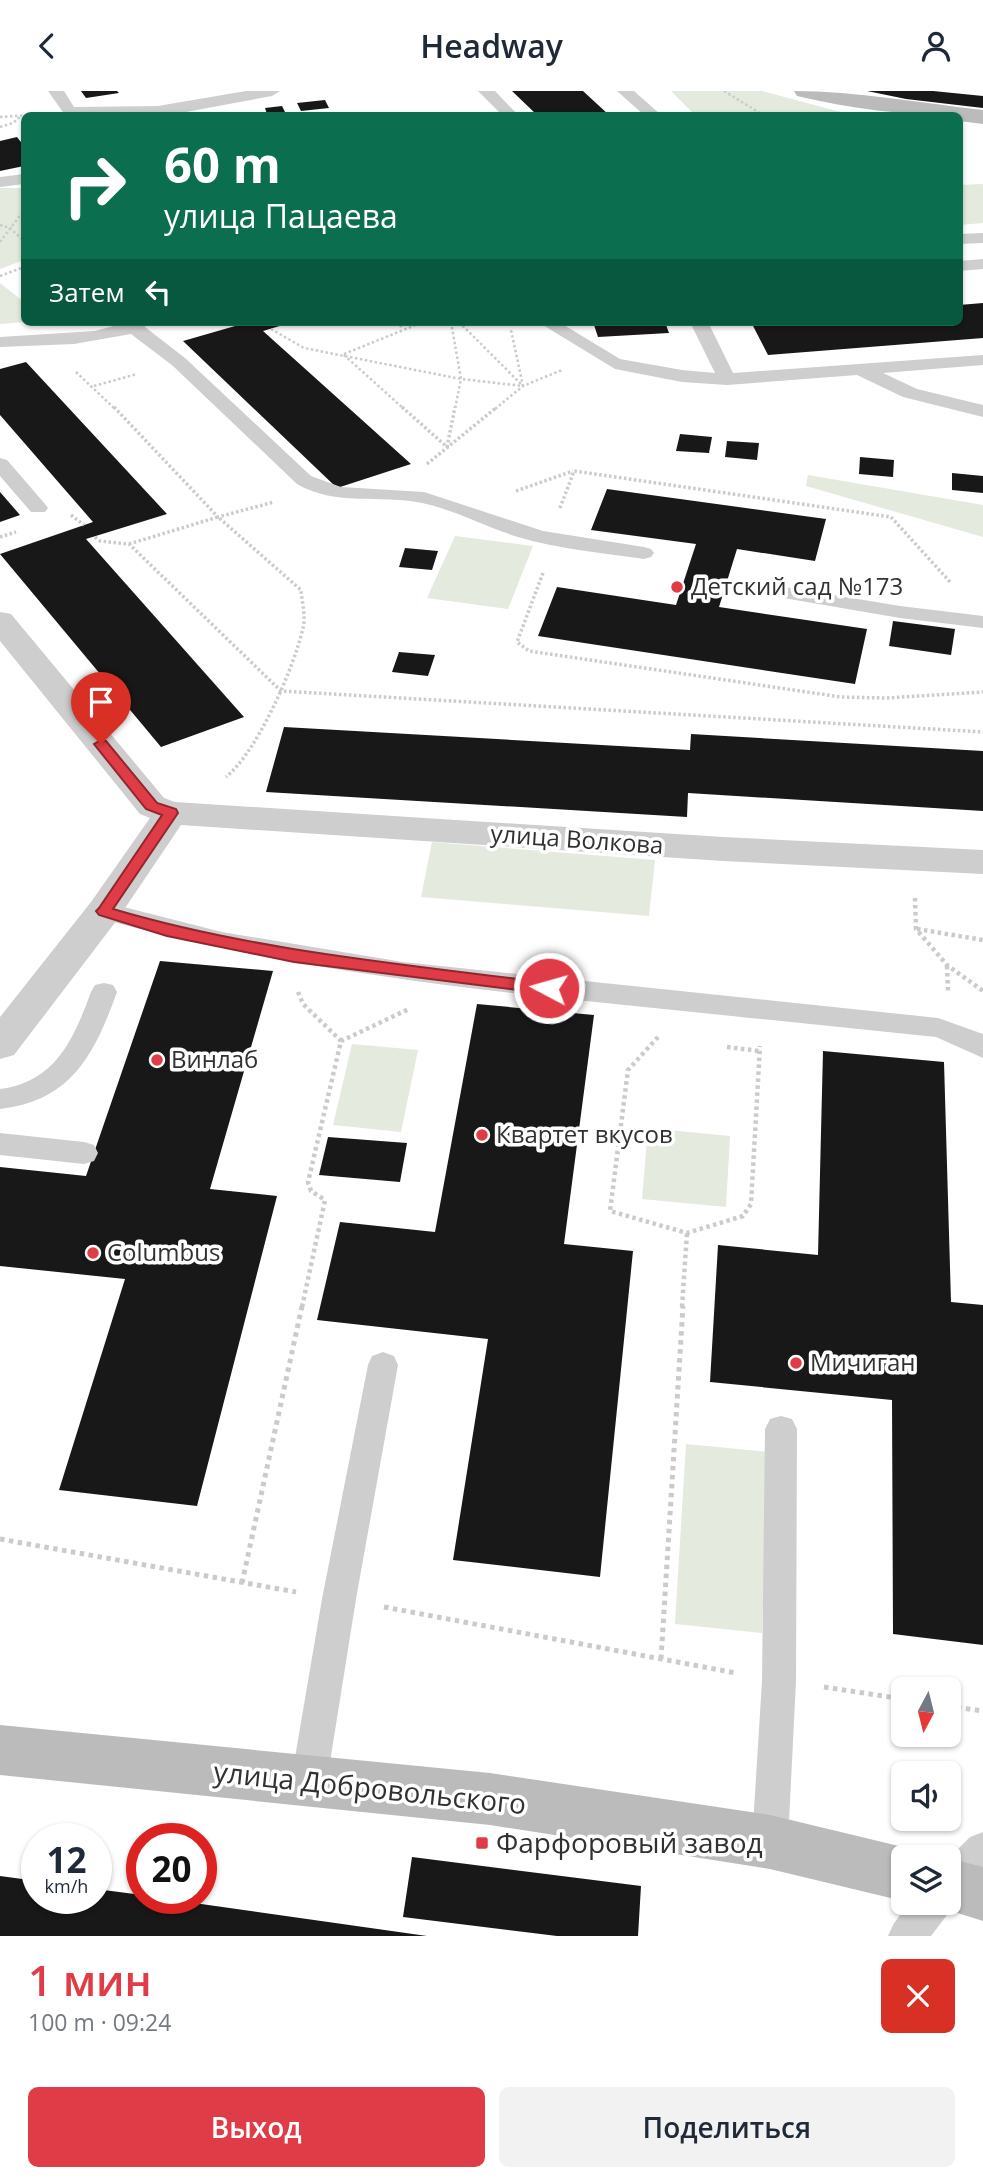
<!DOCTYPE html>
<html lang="ru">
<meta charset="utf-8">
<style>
:root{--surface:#fff;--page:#f2f2f3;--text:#1f2937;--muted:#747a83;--accent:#df3c47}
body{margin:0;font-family:"Open Sans",sans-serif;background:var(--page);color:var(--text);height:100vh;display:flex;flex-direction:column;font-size:26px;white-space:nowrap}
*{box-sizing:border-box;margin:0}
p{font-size:23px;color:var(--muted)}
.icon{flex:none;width:38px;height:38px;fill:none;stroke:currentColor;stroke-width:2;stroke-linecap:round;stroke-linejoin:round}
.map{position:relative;height:1845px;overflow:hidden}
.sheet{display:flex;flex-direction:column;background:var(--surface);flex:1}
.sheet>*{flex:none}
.banner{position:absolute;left:21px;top:21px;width:942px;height:214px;border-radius:10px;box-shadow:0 2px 5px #0004;background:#0b6e4f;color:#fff;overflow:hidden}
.needle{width:46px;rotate:187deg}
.controls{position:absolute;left:891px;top:1586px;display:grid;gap:14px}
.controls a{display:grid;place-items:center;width:70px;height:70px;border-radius:10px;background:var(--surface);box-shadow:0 2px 5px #0004;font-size:35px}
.speed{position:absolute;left:21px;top:1732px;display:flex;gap:14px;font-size:35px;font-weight:700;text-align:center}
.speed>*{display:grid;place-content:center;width:91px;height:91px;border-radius:50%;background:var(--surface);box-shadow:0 2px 5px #0004;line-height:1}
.speed small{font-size:18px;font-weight:400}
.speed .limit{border:10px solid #d22;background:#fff;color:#111}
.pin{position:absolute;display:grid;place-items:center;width:60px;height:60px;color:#fff;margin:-72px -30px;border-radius:50% 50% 50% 0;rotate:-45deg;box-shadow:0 0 7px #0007}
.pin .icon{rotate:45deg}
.me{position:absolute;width:77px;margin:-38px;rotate:276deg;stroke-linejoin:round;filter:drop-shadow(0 0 5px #0008)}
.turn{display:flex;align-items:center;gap:24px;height:147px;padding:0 28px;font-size:32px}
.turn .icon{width:91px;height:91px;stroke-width:2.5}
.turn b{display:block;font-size:49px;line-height:60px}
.then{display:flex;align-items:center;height:66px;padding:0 28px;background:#0003;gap:14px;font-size:26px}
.round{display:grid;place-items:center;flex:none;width:74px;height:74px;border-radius:10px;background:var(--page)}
.head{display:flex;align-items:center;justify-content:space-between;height:119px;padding:0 28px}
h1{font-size:42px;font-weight:600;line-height:52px;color:var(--accent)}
.button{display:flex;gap:14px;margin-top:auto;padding:14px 28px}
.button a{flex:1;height:80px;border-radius:10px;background:var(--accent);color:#fff;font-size:28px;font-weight:600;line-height:80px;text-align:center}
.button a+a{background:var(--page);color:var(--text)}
header{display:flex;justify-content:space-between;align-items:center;height:91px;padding:0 28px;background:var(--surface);font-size:32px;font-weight:600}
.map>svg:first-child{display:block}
</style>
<header><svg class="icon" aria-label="back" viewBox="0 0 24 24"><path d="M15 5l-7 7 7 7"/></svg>Headway<svg class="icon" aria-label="person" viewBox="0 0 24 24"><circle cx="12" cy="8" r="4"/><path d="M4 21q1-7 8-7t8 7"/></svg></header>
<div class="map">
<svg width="983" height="1845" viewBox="0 0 983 1845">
<rect width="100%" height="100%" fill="#fff"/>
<path fill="#e4eadd" d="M671,0h91l90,24h-157z
M983,93v39l-24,2v-40z
M0,97h24v72l-24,9z
M0,192l24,19v20l-24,2z
M808,384l175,30v32l-177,-51z
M455,445l78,10 -25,63 -81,-11z
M432,751l223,18 -6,56 -228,-19z
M352,953l66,6 -17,82 -68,-7z
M648,1037l82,8 -4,71 -84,-8z
M686,1353l82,8 -6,181 -87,-9z"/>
<path fill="#181818" d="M81,0h36l2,2 -33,5z
M512,0h71l26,24h-72z
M867,0h66l50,5v12l-77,-9z
M325,9l4,8 -28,3 -4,-8z
M282,15l3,6 -18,2 -2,-6z
M17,46l7,9v20l-24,5v-30z
M983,212v35l-215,17 -17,-33h208v-17z
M249,231h44l-30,9 148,133 -74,24 -154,-147z
M593,231h72l4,11 -71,4z
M26,271l141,152 -81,25 158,178 -83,30 -161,-193 93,-32 -93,-107v-46z
M680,343l32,3 -3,16 -33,-2z
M727,350l32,2 -2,17 -32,-3z
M860,366l34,3 -1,17 -34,-3z
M952,382l31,3v17l-31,-3z
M607,398l219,30 -11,42 -78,-12 -18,58 148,22 -12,55 -317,-48 19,-49 119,18 20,-61 -105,-14z
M0,401l20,23 -20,7z
M405,457l33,3 -6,19 -33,-3z
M893,530l62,8 -4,26 -62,-9z
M399,561l36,3 -7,21 -36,-4z
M284,636l406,23 1,-16 292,17v60l-295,-18 -1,24 -421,-25z
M160,870l113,10 -63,218 67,7 -80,310 -138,-16 66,-211 -125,-13v-99l86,9z
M477,913l117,11 -30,229 69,7 -33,326 -147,-17 35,-221 -171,-19 23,-98 95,10z
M823,960l121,11 7,240 32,3v340l-90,-11 -1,-234 -182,-18 8,-137 100,10z
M328,1046l79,6 -7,39 -81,-7z
M412,1766l229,29 -3,50h-81l-154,-19z
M0,1785l37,5v18h59v-10l46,6v4h24l261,37h-427z"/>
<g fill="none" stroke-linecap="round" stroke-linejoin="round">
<path stroke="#cbcbcb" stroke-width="2.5" stroke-dasharray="2.5 2.5" stroke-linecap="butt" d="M724,0l39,24
M0,26l31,-2
M0,36l13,-4 8,-7
M0,134l10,3 14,13
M0,151l22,-29
M0,185l24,-9
M396,231l7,6
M451,231l10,57 -6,30
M459,231l63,63
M271,238l33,19 157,31 62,7 -12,-56
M344,263l79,-32
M344,264l60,54
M76,281l39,37
M94,295l43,-12
M495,318l28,-23 39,-16"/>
<path stroke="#cbcbcb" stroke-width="3.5" stroke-dasharray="2.5 2.5" stroke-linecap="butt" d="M114,316l104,110 56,-15
M402,316l45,40 8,-40
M427,373l70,-57
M516,400l57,-20
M560,417l14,-37 317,46 60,66
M71,424l13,10
M0,446l16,-5
M95,446l5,4 29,3 152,147 702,41
M129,453l89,-27 83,73c1,12 5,27 2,38 -9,40 -46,124 -77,149
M543,482l-26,69 12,9 312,46 45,1 97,-6"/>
<path stroke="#cbcbcb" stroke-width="4.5" stroke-dasharray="3.5 3.5" stroke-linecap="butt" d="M915,807l1,31 31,36 36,26
M917,838l66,11
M947,875l1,26
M298,901l5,12 38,37
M658,946l-30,33 -18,141 77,22 56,-17 8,-12 9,-158
M727,956l32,4
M302,1216l23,-107 -14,-9 -3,-9 33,-141 68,-32
M682,1216l5,-74"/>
<path stroke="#cbcbcb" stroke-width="5" stroke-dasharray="4.5 4.5" stroke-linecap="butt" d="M0,1448l296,53
M242,1492l60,-277
M384,1516l352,66
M661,1568l22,-353
M824,1596l79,12
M948,1615l35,5"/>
<path fill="#cecece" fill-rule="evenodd" d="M48,0h16l10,16 84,-1 88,-15h34l-8,5 -102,19h-105z
M478,0h17l23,24h-16z
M617,0h17l27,24h-17z
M24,83v10l-24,3v-10z
M983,142v10l-24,1v-10z
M983,168v10l-24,2v-10z
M128,231h21l-4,5 40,31 126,118 30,11 83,5 119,39 101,16 7,2 3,4 -3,4 -7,2c-42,-6 -85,-10 -126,-22 -32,-10 -63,-27 -96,-34 -43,-9 -85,4 -125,-19l-124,-118 -42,-32 -57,10 -74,3v-10l95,-6z
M538,231h21l61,37 62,11 33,3 -25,-51h18l25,51 250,-18v10l-100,8 34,16 66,16v12l-80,-20 -46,-22 -130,10 -45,-3 -67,-13z
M0,367l7,2 38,44 3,4 -3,4h-14l-31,-36z
M779,495l121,20 83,10v12l-83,-10 -128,-22 -4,-4 4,-4z
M104,811l118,30 181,30 535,56 45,16v24l-47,-21c-107,-11 -214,-22 -321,-33 -176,-18 -349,-39 -520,-87l-4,-6 4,-6z
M104,892l9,2 4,7c-22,61 -45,109 -117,117v-20c56,-7 74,-51 91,-97l4,-7z
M0,1042l84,9 10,3 4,8 -4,8 -10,3 -84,-9z
M383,1261l11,4 4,9 -42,234 -29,182 -5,12 -13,5 -13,-5 -5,-12 31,-182 46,-234 4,-9z
M781,1325l11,3 5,10 -1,252 -8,161 -5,13 -13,5 -13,-5 -5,-13 10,-161 3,-252 5,-10z
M983,1741v44l-22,23 -9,4 -5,12 -16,21h-43l6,-13 16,-21h38v-43l22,-22z"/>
<path fill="#cecece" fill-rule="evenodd" d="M0,521l11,2 153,184 11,4 548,35 260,13v24l-260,-13 -542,-36 -64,95 -103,135 -14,4v-42l91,-115 59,-84 -10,-4 -140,-173z"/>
<path fill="#bbb" fill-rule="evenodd" d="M794,0c63,0 126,12 189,19v14l-24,-3v-6c-56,0 -107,-6 -162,-19z
M0,1634l490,48 280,42 133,32 20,10h-20v44l-133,-32 -280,-44 -490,-50z
M948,1767l35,9v54l-54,-17 19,-2z"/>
</g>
<path fill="#df3c47" stroke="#91272e" stroke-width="2" d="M101,649l5,1 51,62 19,6 2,4 -65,96c142,42 290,55 436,74l8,5 -8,6 -255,-32 -127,-26 -68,-21 -3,-4 3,-3 63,-93 -16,-6 -52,-65z"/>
<g fill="#df3c47" stroke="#fff" stroke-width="2.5">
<circle cx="677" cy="496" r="7"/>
<circle cx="157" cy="969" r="7"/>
<circle cx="482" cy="1044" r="7"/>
<circle cx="93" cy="1162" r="7"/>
<circle cx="796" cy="1272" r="7"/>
<rect x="475" y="1745" width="14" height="14" rx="3.5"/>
</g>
<g text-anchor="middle" stroke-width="7" stroke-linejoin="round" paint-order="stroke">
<g font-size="24" fill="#313131" stroke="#fff" text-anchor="start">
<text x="691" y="504">Детский сад №173</text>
<text x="171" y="977">Винлаб</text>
<text x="496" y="1052">Квартет вкусов</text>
<text x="107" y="1170">Columbus</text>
<text x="810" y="1280">Мичиган</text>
</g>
<g font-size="24" fill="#313131" stroke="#fff">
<text transform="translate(577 749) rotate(4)" y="8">улица Волкова</text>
</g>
<g font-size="28" fill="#313131" stroke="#fff">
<text transform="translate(370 1697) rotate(6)" y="10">улица Добровольского</text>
</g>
<g font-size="28" fill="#313131" stroke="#fff" text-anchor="start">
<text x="496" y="1762">Фарфоровый завод</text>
</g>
</g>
</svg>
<div class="controls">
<a><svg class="needle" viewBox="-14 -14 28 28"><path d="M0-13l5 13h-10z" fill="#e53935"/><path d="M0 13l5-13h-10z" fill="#747a83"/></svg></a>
<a><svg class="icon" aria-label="sound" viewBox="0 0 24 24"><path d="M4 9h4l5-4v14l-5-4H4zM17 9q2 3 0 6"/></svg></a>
<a><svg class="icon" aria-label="layers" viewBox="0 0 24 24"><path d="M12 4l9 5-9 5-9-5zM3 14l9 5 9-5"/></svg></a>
</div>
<div class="speed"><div>12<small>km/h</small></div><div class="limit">20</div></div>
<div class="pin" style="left:101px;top:653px;background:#d93025"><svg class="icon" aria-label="arrive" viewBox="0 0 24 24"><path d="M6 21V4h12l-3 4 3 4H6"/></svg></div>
<svg class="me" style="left:549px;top:897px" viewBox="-20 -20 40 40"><circle r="17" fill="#df3c47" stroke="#fff" stroke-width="3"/><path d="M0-11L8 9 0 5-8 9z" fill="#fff"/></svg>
<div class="banner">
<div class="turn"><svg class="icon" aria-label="right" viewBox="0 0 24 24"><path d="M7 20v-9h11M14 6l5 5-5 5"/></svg><div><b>60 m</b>улица Пацаева</div></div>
<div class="then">Затем<svg class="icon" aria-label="left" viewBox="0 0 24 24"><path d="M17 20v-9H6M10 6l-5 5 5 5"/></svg></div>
</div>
</div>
<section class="sheet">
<div class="head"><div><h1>1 мин</h1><p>100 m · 09:24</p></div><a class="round" style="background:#d93025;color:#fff"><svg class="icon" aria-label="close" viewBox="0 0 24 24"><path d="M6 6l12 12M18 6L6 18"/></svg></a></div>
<div class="button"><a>Выход</a><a>Поделиться</a></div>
</section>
